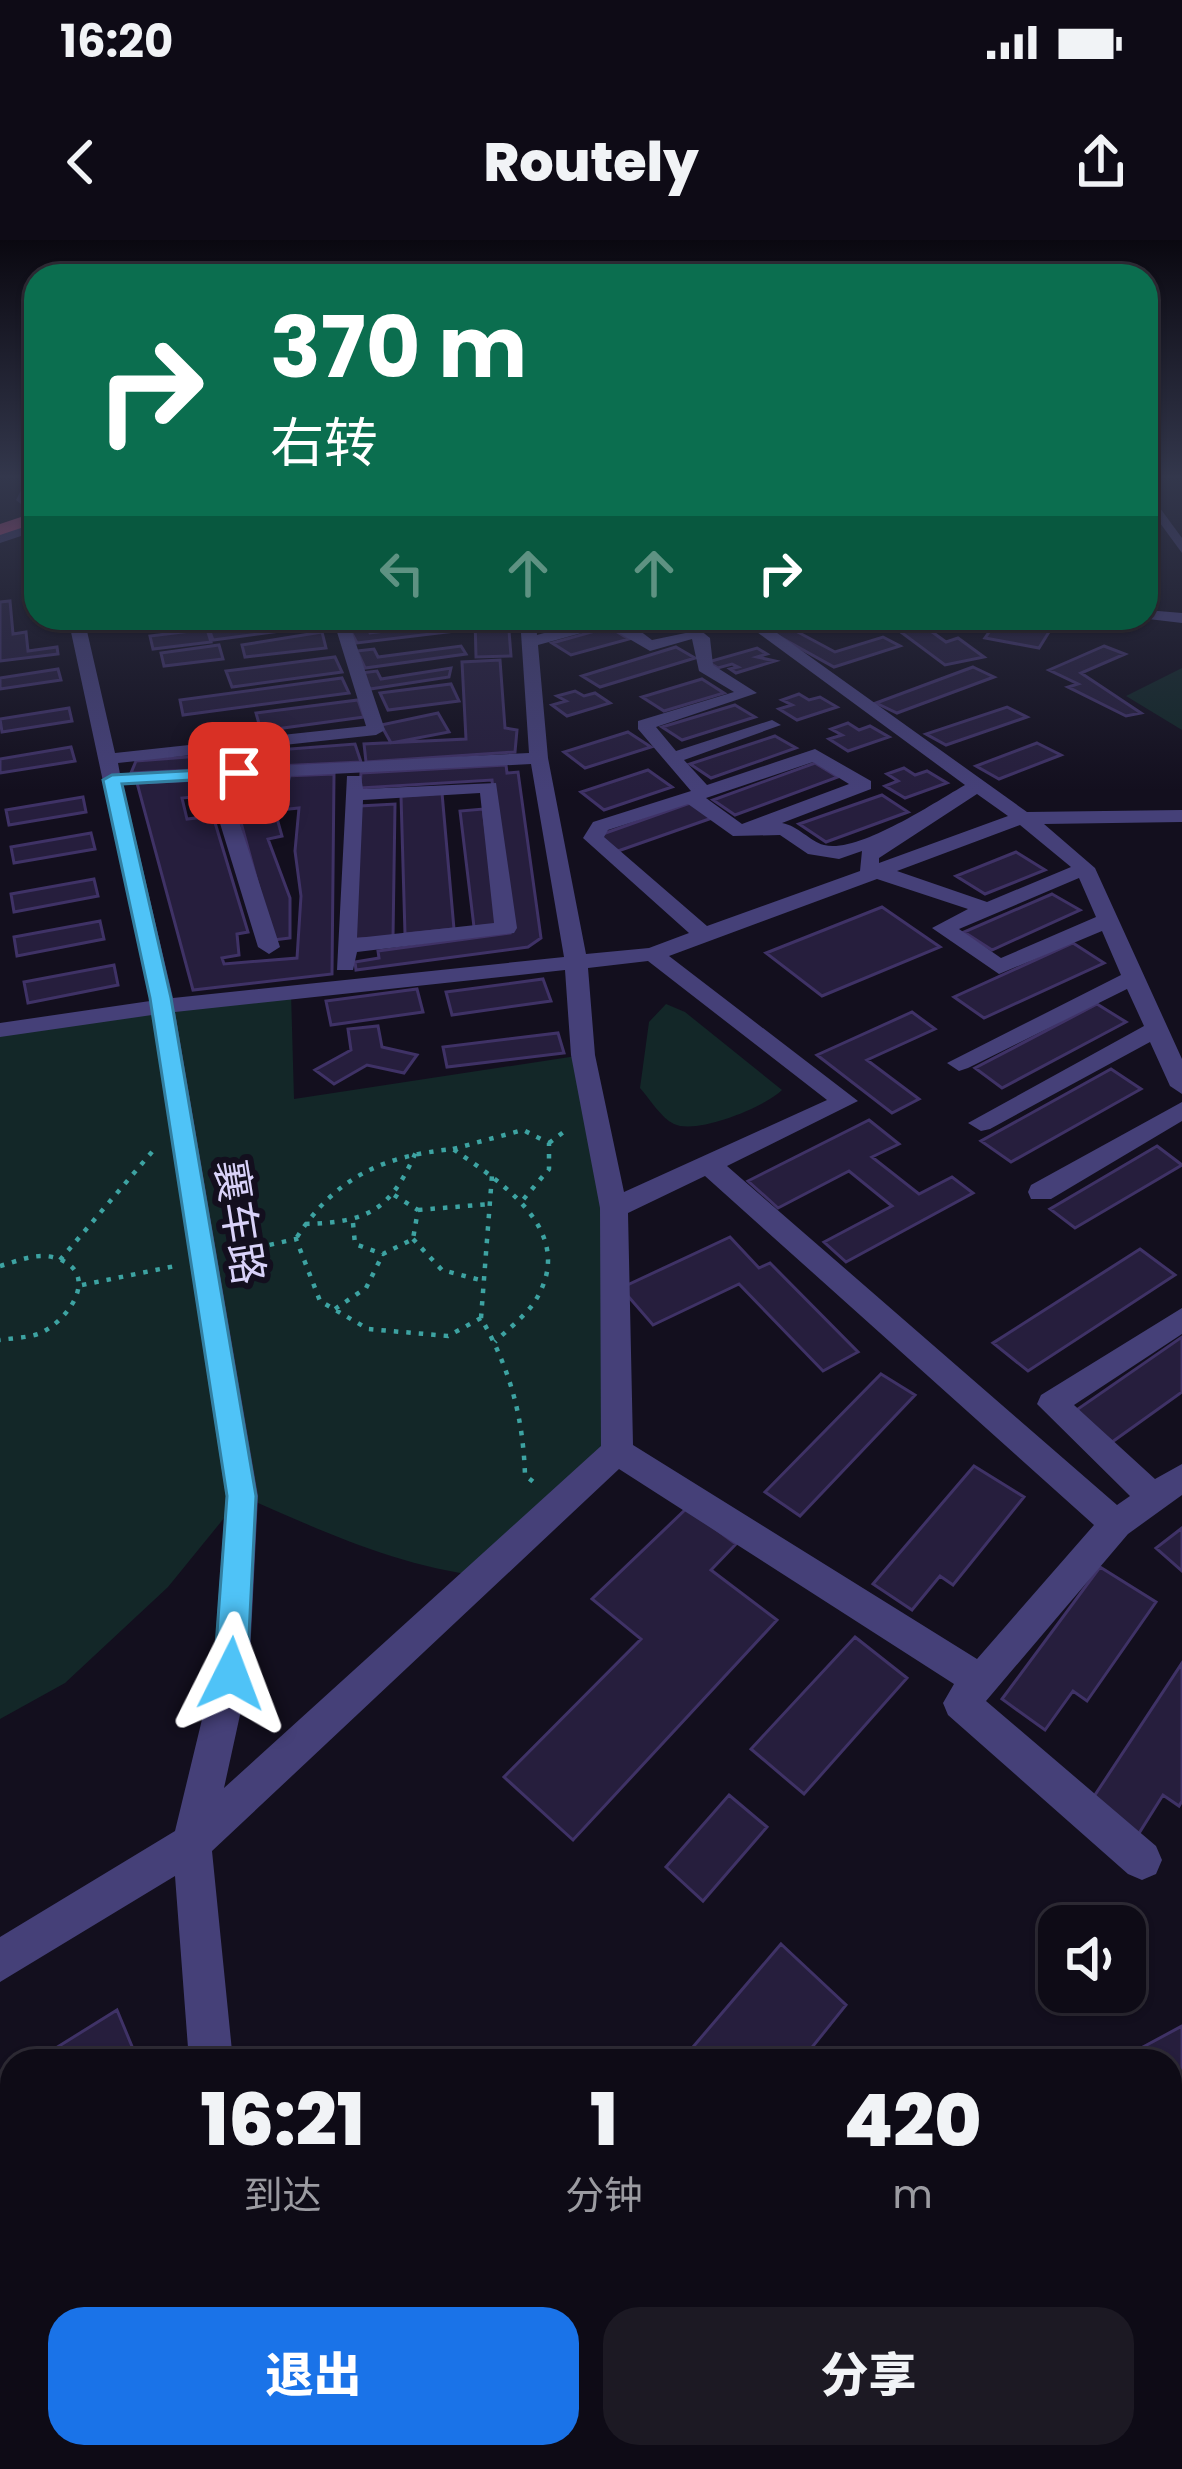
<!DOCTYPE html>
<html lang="zh">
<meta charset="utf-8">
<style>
:root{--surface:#0e0b16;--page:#1c1923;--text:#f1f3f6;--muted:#9b9ba1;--line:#2e2b35;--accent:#1a73e8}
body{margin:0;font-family:Poppins,"Noto Sans SC",sans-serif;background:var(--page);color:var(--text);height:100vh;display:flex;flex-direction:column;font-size:45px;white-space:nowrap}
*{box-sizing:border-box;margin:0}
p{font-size:39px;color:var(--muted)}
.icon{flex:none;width:66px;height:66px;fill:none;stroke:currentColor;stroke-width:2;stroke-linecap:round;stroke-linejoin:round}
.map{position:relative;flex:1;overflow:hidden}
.side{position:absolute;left:0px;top:1809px;width:1182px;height:420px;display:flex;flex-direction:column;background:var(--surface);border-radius:36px 36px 0 0;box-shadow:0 3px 9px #0004,0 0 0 3px var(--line)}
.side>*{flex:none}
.banner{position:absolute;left:24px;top:24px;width:1134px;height:366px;border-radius:36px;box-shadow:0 3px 9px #0004,0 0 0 3px var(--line);background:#0b6e4f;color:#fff;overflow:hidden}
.fabs{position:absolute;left:1038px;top:1665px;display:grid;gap:24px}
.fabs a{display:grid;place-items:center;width:108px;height:108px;border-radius:24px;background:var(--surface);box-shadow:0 3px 9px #0004,0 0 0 3px var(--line);font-size:60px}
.pin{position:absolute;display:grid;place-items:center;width:102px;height:102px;color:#fff;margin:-51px;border-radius:24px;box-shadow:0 6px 18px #0006}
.me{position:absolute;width:132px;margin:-66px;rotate:3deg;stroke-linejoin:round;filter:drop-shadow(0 0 9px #0008)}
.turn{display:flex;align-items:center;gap:42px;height:252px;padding:0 48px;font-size:54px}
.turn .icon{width:156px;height:156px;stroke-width:2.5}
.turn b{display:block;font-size:84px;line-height:102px}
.lanes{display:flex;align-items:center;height:114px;padding:0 48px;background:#0003;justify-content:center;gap:60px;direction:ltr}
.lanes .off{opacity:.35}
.eta{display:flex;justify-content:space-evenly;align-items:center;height:204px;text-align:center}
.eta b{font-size:72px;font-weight:800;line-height:84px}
.action{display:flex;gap:24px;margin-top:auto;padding:24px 48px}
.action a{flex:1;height:138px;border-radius:36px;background:var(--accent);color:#fff;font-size:48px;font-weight:800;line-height:138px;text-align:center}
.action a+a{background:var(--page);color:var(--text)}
.status{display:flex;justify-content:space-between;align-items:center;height:84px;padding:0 60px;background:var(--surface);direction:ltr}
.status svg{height:33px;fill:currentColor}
header{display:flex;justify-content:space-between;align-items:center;height:156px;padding:0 48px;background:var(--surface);font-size:54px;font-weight:800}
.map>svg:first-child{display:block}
</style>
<div class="status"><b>16:20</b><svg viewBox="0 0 49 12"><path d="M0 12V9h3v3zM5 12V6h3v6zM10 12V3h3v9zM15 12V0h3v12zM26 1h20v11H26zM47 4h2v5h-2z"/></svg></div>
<header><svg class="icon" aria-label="back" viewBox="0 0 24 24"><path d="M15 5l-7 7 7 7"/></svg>Routely<svg class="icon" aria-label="share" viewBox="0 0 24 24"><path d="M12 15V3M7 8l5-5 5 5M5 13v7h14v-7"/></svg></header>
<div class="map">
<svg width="1182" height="2229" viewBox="0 0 1182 2229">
<rect width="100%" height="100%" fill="#130f1e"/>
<path fill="#132728" d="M1182,428v62l-56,-34z
M291,752l3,107 289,-44 31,153 3,243 -135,125c-86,-10 -162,-46 -240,-80l-74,91 -103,96 -65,36v-689z
M666,764l19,8 97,78c-17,17 -85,45 -108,34 -13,-6 -24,-25 -34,-36l9,-66z
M12,2111v106h231l1,12h-244v-117z"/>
<path fill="#261e3d" stroke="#3f3266" stroke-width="3" d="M10,361l3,33 13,-2 2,19 29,-4 1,7 -58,7v-59z
M148,378h59l1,3 -57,7z
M272,378h42l4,8 -105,14 -5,-14z
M475,378h33l3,38 -35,1z
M882,378h31l33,24 12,-4 26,19 -39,8z
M999,378h54l4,1 -18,29 -54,-10z
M643,380l7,-2 57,2 -38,10 -5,-3 7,-2 -5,-3 -13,4z
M779,382l56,30 48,-15 17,9 -66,21 -72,-40z
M450,383l5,8 -98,12 -8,-15 17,-2 4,7z
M609,387l20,12 -58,16 -19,-12z
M207,389l4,13 -58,7 -3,-13z
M322,392l4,16 -81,9 -3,-12z
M219,405l4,14 -59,7 -3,-13z
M461,406l5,8 -101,14 -8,-17 17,-2 4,8z
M1104,406l21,8 -44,19 60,40 -15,3 -58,-29 10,-3 -29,-14z
M676,407l19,11 -95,29 -18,-11z
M757,408l10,6 -10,3 18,4 -39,12 -6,-4 8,-2 -6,-3 -14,4 -10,-6z
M335,417l7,15 -110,15 -6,-16z
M500,420l5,68 12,2 -2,22 -149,10 -2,-18 102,-5 -4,-77z
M973,427l21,10 -97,36 -21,-10z
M451,428l-2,9 -79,12 -9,-16 16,-2 4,8z
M58,429l3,11 -61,9v-11z
M342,438l7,15 -166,22 -3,-15z
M702,439l22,14 -60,18 -22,-14z
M451,444l8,17 -71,9 -8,-17z
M575,451l9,5 11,-3 15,10 -43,13 -15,-11 14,-4 -9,-5z
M799,454l10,6 11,-3 17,10 -40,13 -18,-11 13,-4 -10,-5z
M358,460l6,17 -103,14 -5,-18z
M735,465l20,12 -73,23 -20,-13z
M1007,467l20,10 -81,28 -20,-11z
M69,468l3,13 -70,11 -2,-13z
M438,473l11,19 -58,11 -10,-18z
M848,483l11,7 11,-4 19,11 -41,14 -19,-12 13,-4 -11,-6z
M628,492l23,15 -66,21 -21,-16z
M775,496l21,12 -85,30 -21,-14z
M1037,503l24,12 -62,24 -23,-13z
M355,504l6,18 -230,11 5,-12z
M71,507l4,14 -75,12v-14z
M815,523l23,14 -103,38 -22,-15z
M506,525l1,8 11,-1 23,166 -13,9 -172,23 -1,-8 24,-4 -1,-7 132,-18 -18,-153 -132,8 1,-15z
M904,528l11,7 12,-4 20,12 -42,15 -20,-12 13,-5 -11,-7z
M648,530l24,17 -68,23 -23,-18z
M334,534l-2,200 -139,16 -56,-207 142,-7 -6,28 9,32 -14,3 22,59v40l-17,2 -40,-147 -51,5 5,21 26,-3 35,116 -11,2 2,21 -17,3 2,6 73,-6 4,-62 -6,-45 4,-43 -20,2 6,-34z
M442,553l12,136 -49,5 -4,-138z
M882,555l26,17 -82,30 -27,-18z
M83,557l3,15 -77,13 -3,-15z
M690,563l22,15 -94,33 -21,-15z
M395,564l-2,134 -40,1 7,-133z
M483,569l16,116 -25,2 -14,-116z
M91,593l4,16 -81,14 -3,-16z
M1016,612l29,18 -60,24 -29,-18z
M94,639l4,17 -84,16 -3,-18z
M1052,654l28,16 -88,40 -28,-18z
M882,667l58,40 -118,49 -56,-43z
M100,681l4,18 -87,17 -3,-19z
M1073,703l31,20 -120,55 -30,-21z
M114,725l4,20 -90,18 -4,-21z
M543,739l8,22 -99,14 -6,-23z
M417,749l6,23 -92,13 -5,-24z
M1097,764l29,18 -124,66 -27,-20z
M912,772l23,17 -68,31 52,39 -27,14 -75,-58z
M378,786l4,21 35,8 -13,18 -37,-8 -33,19 -19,-14 36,-20 -3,-21z
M558,793l6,20 -117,14 -4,-20z
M1111,829l30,20 -130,73 -30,-21z
M869,880l30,24 -27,13 47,37 33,-17 21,16 -127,69 -22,-20 68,-36 -43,-35 -71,37 -30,-27z
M1157,906l25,19 -107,63 -25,-19z
M730,997l29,31 11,-5 88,89 -35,19 -84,-87 -86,41 -32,-37z
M1140,1009l35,26 -147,96 -35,-28z
M1182,1097v55l-70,50 -37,-31z
M881,1134l34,21 -115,121 -35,-24z
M974,1226l50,31 -71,88 -13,-9 -28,34 -39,-26z
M687,1268l49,36 -25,26 66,50 -204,220 -69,-63 137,-138 -49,-40z
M1182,1288v43l-26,-23z
M1100,1327l56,35 -69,99 -14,-10 -28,39 -43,-31z
M855,1397l52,41 -103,116 -53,-45z
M1182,1423v138l-3,5 -16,-11 -27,43 -47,-34z
M729,1555l38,32 -64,74 -37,-34z
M781,1704l65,61 -45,56h-120z
M117,1770l21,51h-103z
M1182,1786v188l-12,7v-160h-53z
M12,1835v201l-12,8v-201z
M775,2217h119l-18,12h-116z
M924,2217h178l-16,12h-156z"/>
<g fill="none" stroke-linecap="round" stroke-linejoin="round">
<path stroke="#3da3a2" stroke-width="4.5" stroke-dasharray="4.5 8" stroke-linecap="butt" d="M549,903l20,-15
M453,909l70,-19 26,13v26l-27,32
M418,970l72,-6
M353,983l2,21 28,10 30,-15 5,-29 -24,-15
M305,984c63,-2 85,-13 111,-72
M297,997c39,-60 86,-81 156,-88 46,32 121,79 86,145 -9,19 -29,33 -44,48
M413,999l29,31 42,11
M233,1013l63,-14 24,62 48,28 80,7 33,-18c29,51 42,98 44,157l12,10
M60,1020l97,-114
M0,1026c18,-5 37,-14 56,-8 47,15 11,65 -18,76 -12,4 -26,4 -38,6
M82,1045l93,-19
M335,1069l31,-21 17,-34
M481,1078l11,-143"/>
<path fill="#454078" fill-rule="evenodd" d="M27,239h9l-6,20 6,6v11l-20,-16z
M1146,249l36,49v15l-36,-49z
M36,282v9l-36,12v-9z
M1146,370l36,3v10l-42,-5h6z
M68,378h16l31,135 251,-27 -29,-94 -27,-6 -3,-8 43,8 35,104 -9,5 -258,28 2,11 409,-21 -9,-135h16l1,17 61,-17h25l29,22 48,-10 10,8 3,27 44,28 -101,34 20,24 96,-31 9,5 -97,35 23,25 108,-36 56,32v8l-89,34c17,3 27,18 42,22 34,9 111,-43 141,-60l-227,-167h18l271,194 155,-2v12l-138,2 51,44 87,191v35l-12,-8 -20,-44 -160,87 -9,2 -13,-8 176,-97 -17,-37 -159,79 -9,3 -12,-8 174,-88 -19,-44 -103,43 -67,-46 36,-19 -91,-30 -208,77 189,145 -131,65 390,339 13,-9 -93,-92 4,-9 141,-87v26l-108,71 81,74 27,-15v31l-54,39 -142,167 170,145 6,14 -6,14 -14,6 -14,-6 -180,-159 -5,-12 11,-19 -335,-215 -407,382 21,210h-44l-14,-185 -175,106v-45l175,-106 38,-157 13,-178 -74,-481 -152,22v-14l150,-22zM607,386l43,25 42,-12 7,32 35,21 -96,29v8l53,62 -98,31 -10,16 106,95 -40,15 -63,6 -38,-196 -10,-113zM813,522l36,22 -107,40 -36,-26zM531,524l33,193 -391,41 -50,-213 149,-8 -3,21 -44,3 -10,6 43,140 11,7 11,-7 -44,-135 49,-5 6,-31zM977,554l31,22 -129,47v-5zM688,564l45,32 47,-1 28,19 31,5 23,-8 -2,20 -153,55 -103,-89 4,-7zM1020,585l51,42 -84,35 -90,-31zM1079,638l17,39 -95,41 -42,-29zM648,721l179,139 -203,92 -29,-137 -7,-87zM565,730l6,85 29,153 1,238 -377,342 25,-114 9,-178 -83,-484zM705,936l389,349 -117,134 -344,-214 -5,-232z
M347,536h14l2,13 133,-6 21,145 -3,5 -157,19 -4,18h-16zM480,553l14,130 -137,15 6,-138z
M1182,862v19l-131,78h-20l-3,-7 3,-7z
M188,2217h61l-5,12h-61z
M291,2217h52l3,12h-52z"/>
<path fill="#ea5c99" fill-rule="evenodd" d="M36,272v11l-36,12v-11z"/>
</g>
<linearGradient id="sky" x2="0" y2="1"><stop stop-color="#0a0810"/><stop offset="0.43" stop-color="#33374c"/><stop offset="1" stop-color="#33374c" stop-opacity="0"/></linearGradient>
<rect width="1182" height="551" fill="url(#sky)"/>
<path fill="#4fc3f7" stroke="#337fa1" stroke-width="3" d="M239,528l6,2v7l-123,7 49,214 85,498 -9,178 -5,11 -11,4 -12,-4 -5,-11 13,-178 -77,-498 -47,-218 9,-5z"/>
<g text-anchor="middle" stroke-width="12" stroke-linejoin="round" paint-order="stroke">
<g font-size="42" fill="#d9d2f9" stroke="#130f1e">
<text transform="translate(240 982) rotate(81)" y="15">襄车路</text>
</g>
</g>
</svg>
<div class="fabs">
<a><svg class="icon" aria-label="sound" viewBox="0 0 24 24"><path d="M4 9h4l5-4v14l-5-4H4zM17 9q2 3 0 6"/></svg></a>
</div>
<div class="pin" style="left:239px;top:533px;background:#d93025"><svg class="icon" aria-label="arrive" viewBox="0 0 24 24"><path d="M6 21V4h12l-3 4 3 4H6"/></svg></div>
<svg class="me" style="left:231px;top:1434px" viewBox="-20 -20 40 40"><path d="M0-17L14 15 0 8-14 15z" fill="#4fc3f7" stroke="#fff" stroke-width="4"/></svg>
<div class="banner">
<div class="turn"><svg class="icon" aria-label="right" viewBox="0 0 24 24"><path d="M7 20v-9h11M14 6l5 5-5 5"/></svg><div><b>370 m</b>右转</div></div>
<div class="lanes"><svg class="icon off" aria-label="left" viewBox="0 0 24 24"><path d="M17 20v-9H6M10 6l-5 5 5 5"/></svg><svg class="icon off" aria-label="ahead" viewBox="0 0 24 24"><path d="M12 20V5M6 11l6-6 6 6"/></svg><svg class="icon off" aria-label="ahead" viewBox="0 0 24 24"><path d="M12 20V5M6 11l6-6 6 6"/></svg><svg class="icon" aria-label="right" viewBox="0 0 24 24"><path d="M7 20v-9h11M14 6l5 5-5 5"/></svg></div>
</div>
<section class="side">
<div class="eta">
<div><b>16:21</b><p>到达</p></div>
<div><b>1</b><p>分钟</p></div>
<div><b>420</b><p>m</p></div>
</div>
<div class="action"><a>退出</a><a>分享</a></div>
</section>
</div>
